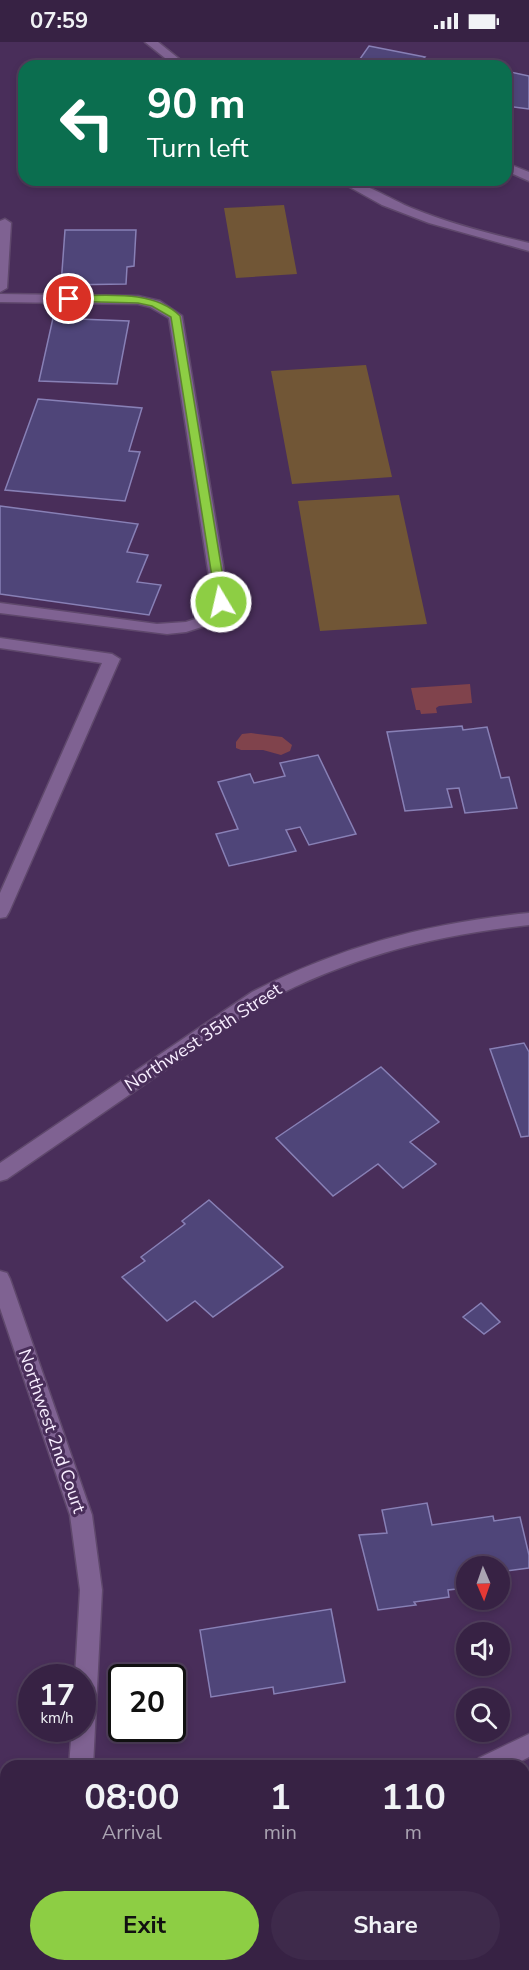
<!DOCTYPE html>
<style>
:root{--surface:#372244;--page:#3e2a4b;--text:#f1f3f6;--muted:#aaa4b2;--line:#513f5d;--accent:#8dce44}
body{margin:0;font-family:"Nunito Sans",sans-serif;background:var(--page);color:var(--text);height:100vh;display:flex;flex-direction:column;font-size:22px;white-space:nowrap}
*{box-sizing:border-box;margin:0}
p{font-size:20px;color:var(--muted)}
.icon{flex:none;width:33px;height:33px;fill:none;stroke:currentColor;stroke-width:2;stroke-linecap:round;stroke-linejoin:round}
.map{position:relative;flex:1;overflow:hidden}
.panel{position:absolute;left:0px;top:1718px;width:530px;height:212px;display:flex;flex-direction:column;background:var(--surface);border-radius:18px 18px 0 0;box-shadow:0 3px 9px #0003,0 0 0 2px var(--line)}
.panel>*{flex:none}
.guide{position:absolute;left:18px;top:18px;width:494px;height:126px;border-radius:18px;box-shadow:0 3px 9px #0003,0 0 0 2px var(--line);background:#0b6e4f;color:#fff;overflow:hidden}
.needle{width:39px;rotate:178deg}
.buttons{position:absolute;left:456px;top:1514px;display:grid;gap:12px}
.buttons a{display:grid;place-items:center;width:54px;height:54px;border-radius:50%;background:var(--surface);box-shadow:0 3px 9px #0003,0 0 0 2px var(--line);font-size:30px}
.speed{position:absolute;left:18px;top:1622px;display:flex;gap:12px;font-size:30px;font-weight:700;text-align:center}
.speed>*{display:grid;place-content:center;width:78px;height:78px;border-radius:50%;background:var(--surface);box-shadow:0 3px 9px #0003,0 0 0 2px var(--line);line-height:1}
.speed small{font-size:15px;font-weight:400}
.speed .limit{border:3px solid #111;border-radius:9px;background:#fff;color:#111}
.pin{position:absolute;display:grid;place-items:center;width:51px;height:51px;color:#fff;margin:-26px;border:3px solid #fff;border-radius:50%;box-shadow:0 2px 6px #0007}
.me{position:absolute;width:66px;margin:-33px;rotate:351deg;stroke-linejoin:round;filter:drop-shadow(0 0 4px #0008)}
.turn{display:flex;align-items:center;gap:21px;height:126px;padding:0 30px;font-size:27px}
.turn .icon{width:78px;height:78px;stroke-width:2.5}
.turn b{display:block;font-size:42px;line-height:51px}
.eta{display:flex;justify-content:space-evenly;align-items:center;height:102px;text-align:center}
.eta b{font-size:36px;font-weight:700;line-height:42px}
.button{display:flex;gap:12px;margin-top:auto;padding:12px 30px}
.button a{flex:1;height:69px;border-radius:36px;background:var(--accent);color:#111;font-size:24px;font-weight:700;line-height:69px;text-align:center}
.button a+a{background:var(--page);color:var(--text)}
.status{display:flex;justify-content:space-between;align-items:center;height:42px;padding:0 30px;background:var(--surface);direction:ltr}
.status svg{height:16px;fill:currentColor}
.map>svg:first-child{display:block}
</style>
<div class="status"><b>07:59</b><svg viewBox="0 0 49 12"><path d="M0 12V9h3v3zM5 12V6h3v6zM10 12V3h3v9zM15 12V0h3v12zM26 1h20v11H26zM47 4h2v5h-2z"/></svg></div>
<div class="map">
<svg width="529" height="1928" viewBox="0 0 529 1928">
<rect width="100%" height="100%" fill="#492e5a"/>
<path fill="#715636" d="M284,163l13,69 -61,4 -12,-70z
M366,323l26,112 -100,7 -21,-113z
M399,453l28,129 -107,7 -22,-130z"/>
<path fill="#80434c" d="M470,642l2,19 -33,3 -3,2 1,5 -16,1 -1,-4h-4l-5,-22z
M251,691l31,4 10,8 -2,6 -9,4 -18,-5h-22l-5,-2v-6l6,-8z"/>
<path fill="#4f4579" stroke="#8880b6" stroke-width="1.5" d="M369,4l56,11 -2,2 38,7h-106z
M506,29l23,5v33l-23,-3z
M65,188h71l-2,36 -7,1 -1,17 -65,1z
M53,276l76,3 -12,63 -78,-3z
M38,357l104,9 -13,43 11,1 -15,49 -120,-11z
M0,464l138,18 -11,28 21,3 -11,27 24,3 -12,30 -149,-21z
M462,684l1,4 24,-3 14,51 8,-1 8,31 -52,5 -6,-25 -12,1 5,18 -47,4 -18,-79z
M318,713l38,79 -47,11 -9,-18 -14,3 10,21 -67,15 -13,-32 22,-5 -20,-47 32,-8 4,9 31,-7 -5,-13z
M524,1001l5,9v84l-8,1 -31,-88z
M381,1025l58,55 -29,20 26,22 -33,24 -25,-24 -45,32 -57,-58z
M209,1158l74,67 -70,50 -18,-16 -28,20 -45,-44 23,-16 -4,-4 44,-33 -3,-3z
M481,1261l19,19 -16,12 -21,-17z
M427,1461l5,22 61,-9 1,5 26,-4 9,38v13l-23,3 3,10 -9,2v-17h-34v22l-18,2 1,7 -35,5 2,3 -38,5 -19,-75 28,-2 -5,-23z
M331,1567l14,73 -71,12 -1,-7 -62,10 -11,-67z
M524,1878h5v50h-16v-5h11z
M217,1923h134v5h-134z"/>
<g fill="none" stroke-linecap="round" stroke-linejoin="round">
<defs>
<path id="service" d="M506,121l23,9v9l-23,-10z
M5,177l6,4 -4,65 -7,4v-71z
M0,252l138,2 22,5 22,15 47,286 -7,12 -14,11 -22,7 -19,2 -167,-21v-10l157,21 29,-2 12,-4 7,-5 8,-11 -44,-284 -19,-11 -12,-3 -138,-2z
M0,596l112,16 8,5 -111,253 -3,5 -6,1v-25l102,-230 -102,-15z"/>
<path id="minor" d="M145,0h13l30,24h-13z
M337,138c26,0 52,19 77,29 37,15 76,25 115,34v8l-100,-28 -47,-18z
M0,1229l7,2 3,6 82,236 10,75 -9,176h-24l3,-38h10v-51h-7l5,-87 -10,-75 -70,-207z
M529,1692v23l-17,9h-36l3,-8z
M62,1923h24v5h-24z"/>
<path id="tertiary" d="M529,871v12c-99,11 -176,31 -265,77l-257,177 -7,2v-18l252,-171c90,-46 176,-69 277,-79z"/>
</defs>
<use href="#service" stroke="#5f486c" stroke-width="3"/>
<use href="#minor" stroke="#5f486c" stroke-width="3"/>
<use href="#tertiary" stroke="#5f486c" stroke-width="3"/>
<use href="#service" fill="#7f6292" fill-rule="evenodd"/>
<use href="#minor" fill="#7f6292" fill-rule="evenodd"/>
<use href="#tertiary" fill="#7f6292" fill-rule="evenodd"/>
</g>
<path fill="#8dce44" stroke="#5c862c" stroke-width="1.5" d="M69,254c36,0 84,-7 111,20l47,286 -2,3h-8l-1,-3 -45,-285 -19,-11 -14,-3 -73,-2v-4z"/>
<g text-anchor="middle" stroke-width="6" stroke-linejoin="round" paint-order="stroke">
<g font-size="18" fill="#f8eeff" stroke="#492e5a">
<text transform="translate(203 995) rotate(-33)" y="6">Northwest 35th Street</text>
<text transform="translate(52 1389) rotate(71)" y="6">Northwest 2nd Court</text>
</g>
</g>
</svg>
<div class="buttons">
<a><svg class="needle" viewBox="-14 -14 28 28"><path d="M0-13l5 13h-10z" fill="#e53935"/><path d="M0 13l5-13h-10z" fill="#aaa4b2"/></svg></a>
<a><svg class="icon" aria-label="sound" viewBox="0 0 24 24"><path d="M4 9h4l5-4v14l-5-4H4zM17 9q2 3 0 6"/></svg></a>
<a><svg class="icon" aria-label="search" viewBox="0 0 24 24"><circle cx="10" cy="10" r="6"/><path d="M15 15l6 6"/></svg></a>
</div>
<div class="speed"><div>17<small>km/h</small></div><div class="limit">20</div></div>
<div class="pin" style="left:69px;top:257px;background:#d93025"><svg class="icon" aria-label="arrive" viewBox="0 0 24 24"><path d="M6 21V4h12l-3 4 3 4H6"/></svg></div>
<svg class="me" style="left:221px;top:560px" viewBox="-20 -20 40 40"><circle r="17" fill="#8dce44" stroke="#fff" stroke-width="3"/><path d="M0-11L8 9 0 5-8 9z" fill="#fff"/></svg>
<div class="guide">
<div class="turn"><svg class="icon" aria-label="left" viewBox="0 0 24 24"><path d="M17 20v-9H6M10 6l-5 5 5 5"/></svg><div><b>90 m</b>Turn left</div></div>
</div>
<section class="panel">
<div class="eta">
<div><b>08:00</b><p>Arrival</p></div>
<div><b>1</b><p>min</p></div>
<div><b>110</b><p>m</p></div>
</div>
<div class="button"><a>Exit</a><a>Share</a></div>
</section>
</div>
